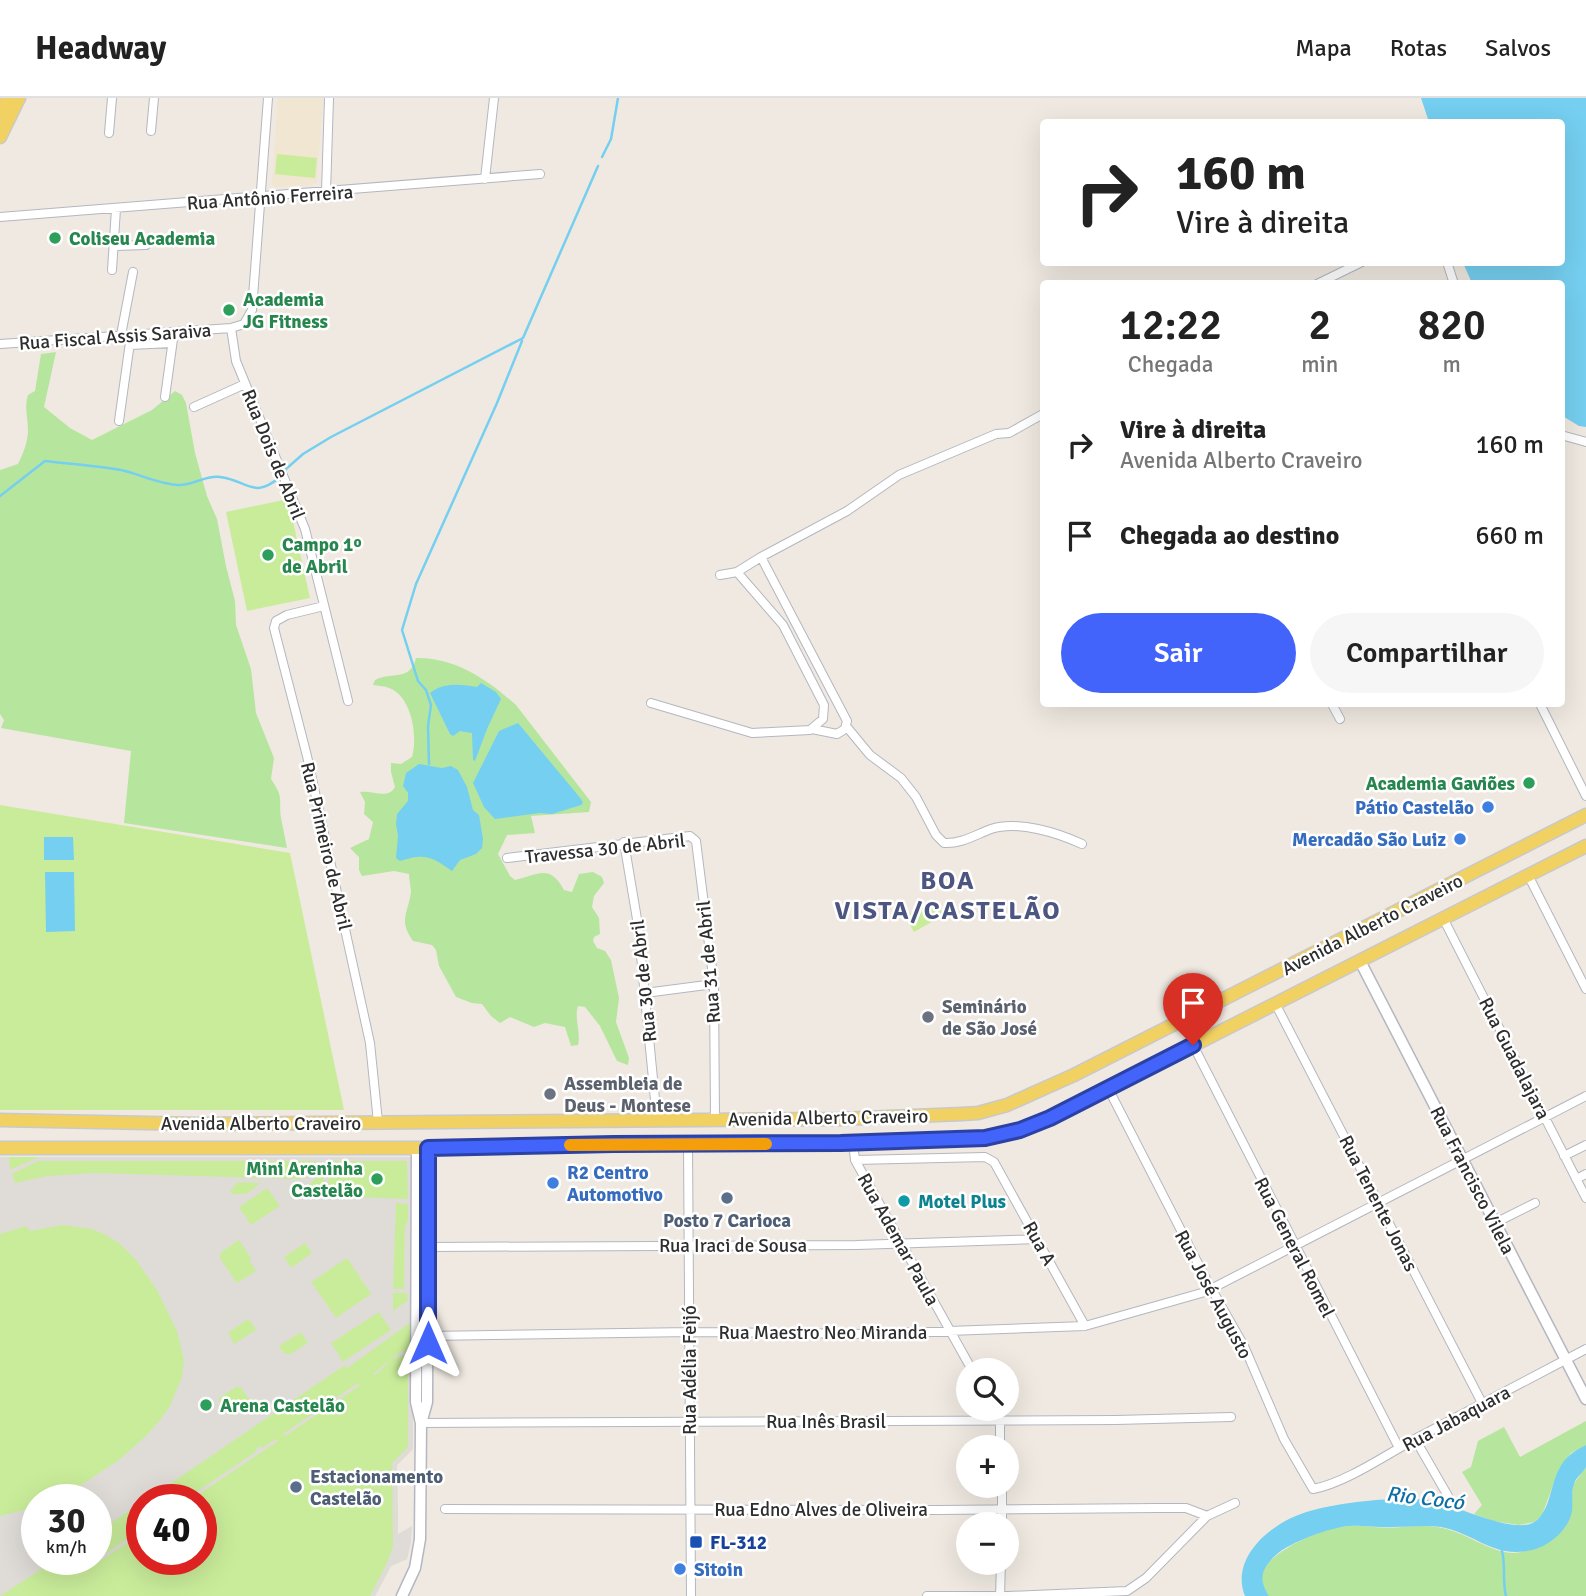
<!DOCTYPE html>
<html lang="pt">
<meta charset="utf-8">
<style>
:root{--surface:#fff;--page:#f6f6f6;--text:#222;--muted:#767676;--line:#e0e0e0;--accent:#4264fb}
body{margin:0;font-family:Signika,sans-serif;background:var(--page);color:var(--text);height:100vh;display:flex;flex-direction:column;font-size:26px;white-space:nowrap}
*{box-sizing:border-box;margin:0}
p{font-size:23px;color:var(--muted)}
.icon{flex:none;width:38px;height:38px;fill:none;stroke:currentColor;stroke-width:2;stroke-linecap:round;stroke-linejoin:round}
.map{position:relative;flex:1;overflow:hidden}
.details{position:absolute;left:1040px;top:182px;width:525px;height:427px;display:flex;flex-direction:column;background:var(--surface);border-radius:7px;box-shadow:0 7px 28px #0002}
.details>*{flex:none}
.banner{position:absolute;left:1040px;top:21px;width:525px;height:147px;border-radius:7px;box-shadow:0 7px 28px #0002;background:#fff;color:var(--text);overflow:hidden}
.controls{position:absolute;left:956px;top:1260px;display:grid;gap:14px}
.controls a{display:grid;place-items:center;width:63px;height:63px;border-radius:50%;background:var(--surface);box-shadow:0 7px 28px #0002;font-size:35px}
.speed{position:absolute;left:21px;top:1386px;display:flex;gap:14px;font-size:35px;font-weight:700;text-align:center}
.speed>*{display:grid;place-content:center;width:91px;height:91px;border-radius:50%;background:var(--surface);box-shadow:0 7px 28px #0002;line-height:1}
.speed small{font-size:18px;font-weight:400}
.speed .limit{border:10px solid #d22;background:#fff;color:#111}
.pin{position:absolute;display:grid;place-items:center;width:60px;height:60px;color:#fff;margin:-72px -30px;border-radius:50% 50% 50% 0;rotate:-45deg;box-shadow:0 0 7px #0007}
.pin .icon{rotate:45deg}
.me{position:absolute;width:77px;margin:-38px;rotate:0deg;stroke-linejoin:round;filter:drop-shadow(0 0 5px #0008)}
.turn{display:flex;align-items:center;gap:24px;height:147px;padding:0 21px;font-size:32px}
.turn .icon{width:91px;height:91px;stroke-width:2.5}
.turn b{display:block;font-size:49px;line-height:60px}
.eta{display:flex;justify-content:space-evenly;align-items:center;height:119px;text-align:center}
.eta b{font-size:42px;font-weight:600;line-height:49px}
.cta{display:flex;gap:14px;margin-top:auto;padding:14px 21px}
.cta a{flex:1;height:80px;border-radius:42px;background:var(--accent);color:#fff;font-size:28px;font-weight:600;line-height:80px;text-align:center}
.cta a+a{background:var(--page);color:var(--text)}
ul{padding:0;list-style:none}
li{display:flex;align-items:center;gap:21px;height:91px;padding:0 21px}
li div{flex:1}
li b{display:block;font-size:26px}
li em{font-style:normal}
header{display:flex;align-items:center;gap:42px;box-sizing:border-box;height:98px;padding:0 35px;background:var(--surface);border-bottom:2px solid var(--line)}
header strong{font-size:33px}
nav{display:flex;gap:38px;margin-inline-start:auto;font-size:24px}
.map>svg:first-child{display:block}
</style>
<header>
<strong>Headway</strong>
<nav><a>Mapa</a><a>Rotas</a><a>Salvos</a></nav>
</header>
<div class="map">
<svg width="1586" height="1498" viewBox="0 0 1586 1498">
<rect width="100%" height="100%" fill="#efe9e1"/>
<path fill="#f0e6d1" d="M278,0h45l-6,84 -5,3 -37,2 -3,-3z"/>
<path fill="#b6e59e" d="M56,254l-12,55 26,21 22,12 60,-30 23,-19 7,4 4,8 9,50 12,43 10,23 9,47 9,35 1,24 15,44 5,44 18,45 -3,21c14,21 7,19 10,39 2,10 4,20 6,30l-163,-25 7,-72 -130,-23 3,-8 -4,-6v-244l18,-6c5,-10 10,-22 10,-34 0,-12 -4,-22 0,-35l7,-4 6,-37z
M416,560c39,-1 72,22 100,47l75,97 -2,10 -58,4 4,17 -28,2 -9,19 12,22 5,4c24,-6 35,-16 49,10l8,2 7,-18 14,-2 9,5 2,6 -10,13 -2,11 7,11 1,16 -6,3 -1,4 4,7 8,3 6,9 8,38 -3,24 13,36 -1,7 -11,-4 -17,-35 -15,-19 -7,-1c-4,13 3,26 0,39l-7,1 -6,-19 -20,-4 -11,4 -24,-10 -10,6 -9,-7 -9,-12 -10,-1 -16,-6 -17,-31 -3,-16 -4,-5 -19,-4c-15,-21 -5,-27 -2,-49 0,-5 -2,-12 -2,-18l-15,-3 -32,5 -3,-6v-13l-9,-9 19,-9 4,-17 -9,-8 1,-12 -5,-10c13,-2 28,8 35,-5l-4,-15v-9l10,1 11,-7c6,-20 0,-61 -23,-69 -4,-2 -10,-2 -16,-3l2,-5c17,-9 35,2 41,-22z
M1586,1323v24l-15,8 -12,16 -17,46 -8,7 -15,3 -26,-4 -19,-7 8,-9 -20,-33 9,-5 7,-26 26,-14 16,30z
M1586,1369v129h-317l-7,-10v-15c14,-23 62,-44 89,-45 12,-1 25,2 37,2 18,-1 37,-4 54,0 25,5 45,23 70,25 21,1 43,-24 58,-36l3,-32z"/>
<path fill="#c9ec9a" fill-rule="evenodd" d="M277,56l40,4 -2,20 -40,-4z
M288,401l22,99 -63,13 -21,-99z
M0,707l290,48 54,257h-344z
M935,801l9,16 -30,17 -9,-16z
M0,1059h411l1,65 -2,5 -1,62 3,4 1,156 -16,16 1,70 14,-9 -5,33 -16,7 -16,30h-375zM37,1402h59v59h-59zM142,1402h59v59h-59z"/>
<path fill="#dfdcd8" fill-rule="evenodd" d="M0,1059h9l1,13 29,-13h372v165l-64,46 -2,-3 -199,135h-4v2l-46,31v-33h-42l32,-18 33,-22 26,-23 16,-18 9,-13 12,-29 2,-17 -7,-29 -20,-41 -20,-29 -18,-18 -13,-8 -14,-6 -29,-4 -33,6 -4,-5 -26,8zM38,1063h279l-11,9 4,6 -3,2 -4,-2 -3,3 -204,-6 -49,3 -32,7 -3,-9zM332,1063h75l1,38 -82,-3zM325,1074l-3,24h-25l19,-18zM238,1084l23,1 -15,11h-13l-3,-3zM267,1090l13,18 -29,19 -12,-18zM396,1105l12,1v17l-3,5 -1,63h-11zM239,1142l12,18 -2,2 7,11 -19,12 -18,-26 2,-2 -1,-2zM305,1145l7,10 -21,15 -7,-11zM347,1160l24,36 -35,24 -25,-36zM393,1195h14l1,7 -15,11zM379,1214l12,18 -48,32 -12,-19zM246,1222l5,1 5,9 -22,14 -6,-11zM301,1234l7,11 -19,12 -2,-2 -3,1 -5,-8zM237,1288l2,2 2,-1 10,15 -21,14 -12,-17z
M402,1253l4,2 6,7 1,89 -16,16 1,69 14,-8 -1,17 -4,16 -16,7 -16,30h-5l17,-33 6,-17 -1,-83 16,-16v-88l-4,-4 -4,1 -9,4 -12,12 -5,3 -1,-1z
M358,1285l1,3 -74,50 -2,-2z
M276,1341l2,2 -88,59 -4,-1 71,-48 -1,-2 4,-3 2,2z
M37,1409v52h20l-57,37v-80z
M142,1431v4l-54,36 -1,-3z"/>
<path fill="#75cff0" d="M1421,0h165v329l-7,-1 -18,-11v-131l-89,-1 -9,-20 98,-1v-140h-132z
M481,585l15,9 5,7 -14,30 -12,32 -2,-1 -1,-27 -12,-2 -7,5 -3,-2 -20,-41c12,-11 32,-9 47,-6z
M518,625l63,76 2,4 -2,2 -29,9 -12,-1 -45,6 -11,-12 -11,-24 26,-52z
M419,666l23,4 9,-2 7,4 9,17 6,23 6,5 4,24 -1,9 -6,6 -16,6 -8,11c-21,-15 -27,-18 -52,-10l-4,-3 2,-22 -2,-12 1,-10 11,-13v-8l-5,-7 3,-13z
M44,739h29l1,23h-30z
M45,774h29l1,59 -29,1z
M1586,1347c0,6 0,17 0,22 -3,6 -10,10 -12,17 -3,8 -1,18 -2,27 -3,18 -22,35 -40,39 -39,9 -55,-16 -91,-23 -15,-2 -32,0 -48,0 -14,1 -29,-2 -43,-1 -19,1 -60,16 -74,29 -15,14 -18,24 -7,41h-24c-15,-37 24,-71 56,-82 29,-11 96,-18 126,-14 28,4 77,31 103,24 20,-7 20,-39 29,-55 6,-12 15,-18 27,-24z"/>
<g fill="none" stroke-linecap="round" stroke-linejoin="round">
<path stroke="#75cff0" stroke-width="2.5" d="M602,59l9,-18 7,-41
M286,371l17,-15 28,-17 192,-99 75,-172
M0,398l45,-35c25,3 51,5 76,9 18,4 38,14 57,15 14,1 27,-10 42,-8 27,3 33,23 60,0
M429,666l-1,-38 3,-21 -5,-15 -8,-9 -16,-51 14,-46 81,-181 25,-62
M1502,1453c4,15 0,30 4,45"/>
<defs>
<path id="minor" d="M151,33l3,-33
M109,35l3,-35
M485,81l9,-81
M326,94l3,-94
M0,119l540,-43
M115,148l31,-1
M1447,164l7,22
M112,172l4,-61
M1317,186l45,-22
M231,230l5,33 69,168 43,172
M121,237l12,-63
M0,246l231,-16 13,-4 8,-14 16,-212
M130,247l42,-2
M165,299l9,-65
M194,309l51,-23
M119,323l12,-86
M1561,337l25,7
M761,459l86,164 -2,8 -8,5 -25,-5
M720,477l17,-3 24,-15 86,-46 52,-36 97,-41 13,-1 34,-19
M324,508l-37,9 -11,6 -2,7 33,128 63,287 8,79
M651,605l101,30 58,-3 13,-11 1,-14 -41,-80 -46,-53
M1332,606l8,15
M1540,606l46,92
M846,628l24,29 31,23 15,19 20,38 8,8c17,1 31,-8 47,-14 27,-9 67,4 91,15
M624,744l14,83 19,195
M507,760l175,-21 8,-1 6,5 18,143 1,136
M1528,777l58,114
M1443,820l143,280
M645,895l69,-9
M1275,905l207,400
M1193,947l206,403
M1108,990l99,193 37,65 40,93 29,50c32,-6 73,-34 102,-50l171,-90
M853,1045l2,17 117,210
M688,1046l3,452
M1564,1058l22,-11
M855,1062l130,-3 9,5 91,164
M1576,1081l10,-5
M1495,1125l40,-20
M428,1149l429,-2 181,-6
M428,1238l262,-4 175,2 220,-8 120,-34 381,-196
M993,1311l7,11v27
M421,1325l695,-3 115,-3
M1415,1341l33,57
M1002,1388v38
M445,1411l493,1 218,-2h30l21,8 28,-13
M927,1498h81l119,-5 19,-13 61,-62
M1000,1498l1,-33"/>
<path id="tertiary" d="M1360,863l226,438
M422,1322l5,-18 1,-254
M402,1498l13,-28 5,-29 1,-116 -5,-21 1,-254"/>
<path id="primary" d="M0,17l8,-17
M0,39l19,-39
M0,1022l197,4 643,-5 122,-5 16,-1 29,-8 67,-30 512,-260
M0,1050h428l185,-4 240,-1 132,-5 35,-8 30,-12 536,-272"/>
</defs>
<use href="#minor" stroke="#b4b7c1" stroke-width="10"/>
<use href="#tertiary" stroke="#b4b7c1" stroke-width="13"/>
<use href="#primary" stroke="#c9c9c9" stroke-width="15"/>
<use href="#minor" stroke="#fff" stroke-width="8"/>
<use href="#tertiary" stroke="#fff" stroke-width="10"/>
<use href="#primary" stroke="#f2d163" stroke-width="12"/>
</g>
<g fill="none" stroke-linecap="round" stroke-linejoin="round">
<defs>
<path id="route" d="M428,1245v-195l186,-4 227,-1 144,-5 35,-8 30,-12 143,-73"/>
</defs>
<use href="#route" stroke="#2b41a3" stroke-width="18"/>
<use href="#route" stroke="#4264fb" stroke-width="12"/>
<path stroke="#f59e0b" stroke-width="12" d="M570,1047l196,-1"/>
</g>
<g fill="#2e9e5b" stroke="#fff" stroke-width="2.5">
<circle cx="55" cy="140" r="7"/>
<circle cx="229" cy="212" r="7"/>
<circle cx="268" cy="457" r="7"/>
<circle cx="1529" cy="685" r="7"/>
<circle cx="377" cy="1081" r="7"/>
<circle cx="206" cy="1307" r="7"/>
</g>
<g fill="#3f7fe0" stroke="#fff" stroke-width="2.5">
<circle cx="1488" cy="709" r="7"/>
<circle cx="1460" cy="741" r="7"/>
<circle cx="553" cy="1085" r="7"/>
<circle cx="680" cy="1471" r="7"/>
</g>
<g fill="#6b7280" stroke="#fff" stroke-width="2.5">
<circle cx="928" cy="919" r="7"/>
<circle cx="550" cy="996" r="7"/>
</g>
<g fill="#5c6f8a" stroke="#fff" stroke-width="2.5">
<circle cx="727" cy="1100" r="7"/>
<circle cx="296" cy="1389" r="7"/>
</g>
<circle fill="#0f9aa8" stroke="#fff" stroke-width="2.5" cx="904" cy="1103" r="7"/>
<rect fill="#1a4fb4" stroke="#fff" stroke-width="2.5" x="689" y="1437" width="14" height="14" rx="3.5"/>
<g text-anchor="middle" stroke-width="5" stroke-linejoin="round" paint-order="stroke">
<g font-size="19" fill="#2e2e2e" stroke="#fff">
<text transform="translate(270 99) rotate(-4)" y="7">Rua Antônio Ferreira</text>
<text transform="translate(115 238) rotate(-4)" y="7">Rua Fiscal Assis Saraiva</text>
<text transform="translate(274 356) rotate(68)" y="7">Rua Dois de Abril</text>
<text transform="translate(327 748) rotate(77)" y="7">Rua Primeiro de Abril</text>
<text transform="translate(605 750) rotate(-6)" y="7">Travessa 30 de Abril</text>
<text transform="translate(1372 826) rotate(-27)" y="7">Avenida Alberto Craveiro</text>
<text transform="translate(708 864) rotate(-95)" y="7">Rua 31 de Abril</text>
<text transform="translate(643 883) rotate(-96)" y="7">Rua 30 de Abril</text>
<text transform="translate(1515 960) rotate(63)" y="7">Rua Guadalajara</text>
<text transform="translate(828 1019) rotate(-1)" y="7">Avenida Alberto Craveiro</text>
<text x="261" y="1032">Avenida Alberto Craveiro</text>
<text transform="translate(1473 1082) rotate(63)" y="7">Rua Francisco Vilela</text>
<text transform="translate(1379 1105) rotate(63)" y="7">Rua Tenente Jonas</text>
<text transform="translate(899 1141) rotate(61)" y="7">Rua Ademar Paula</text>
<text transform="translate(1040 1145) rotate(61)" y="7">Rua A</text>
<text x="733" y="1154">Rua Iraci de Sousa</text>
<text transform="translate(1295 1149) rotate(63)" y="7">Rua General Romel</text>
<text transform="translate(1214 1196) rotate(62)" y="7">Rua José Augusto</text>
<text x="823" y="1241">Rua Maestro Neo Miranda</text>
<text transform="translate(689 1272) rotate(-90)" y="7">Rua Adélia Feijó</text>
<text transform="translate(1456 1320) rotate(-28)" y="7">Rua Jabaquara</text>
<text x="826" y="1330">Rua Inês Brasil</text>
<text x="821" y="1418">Rua Edno Alves de Oliveira</text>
</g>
<g font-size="19" font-weight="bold" fill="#27864d" stroke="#fff" text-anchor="start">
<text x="69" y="147">Coliseu Academia</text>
<text x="243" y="208">Academia<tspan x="243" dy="22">JG Fitness</tspan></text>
<text x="282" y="453">Campo 1º<tspan x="282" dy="22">de Abril</tspan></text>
<text x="1515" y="692" text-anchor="end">Academia Gaviões</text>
<text x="363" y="1077" text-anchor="end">Mini Areninha<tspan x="363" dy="22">Castelão</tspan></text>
<text x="220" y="1314">Arena Castelão</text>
</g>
<g font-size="19" font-weight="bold" fill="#366cbe" stroke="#fff" text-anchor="end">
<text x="1474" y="716">Pátio Castelão</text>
<text x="1446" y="748">Mercadão São Luiz</text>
<text x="567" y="1081" text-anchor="start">R2 Centro<tspan x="567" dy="22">Automotivo</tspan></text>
<text x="694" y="1478" text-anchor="start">Sitoin</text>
</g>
<g font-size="19" font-weight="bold" fill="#5b616d" stroke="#fff" text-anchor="start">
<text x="942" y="915">Seminário<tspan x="942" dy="22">de São José</tspan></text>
<text x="564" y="992">Assembleia de<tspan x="564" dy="22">Deus - Montese</tspan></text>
</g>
<g font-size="19" font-weight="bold" fill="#0d838f" stroke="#fff" text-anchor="start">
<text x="918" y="1110">Motel Plus</text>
</g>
<g font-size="19" font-weight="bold" fill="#4e5e75" stroke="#fff">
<text x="727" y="1129">Posto 7 Carioca</text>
<text x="310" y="1385" text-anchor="start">Estacionamento<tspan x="310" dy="22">Castelão</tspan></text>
</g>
<g font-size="19" font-weight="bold" fill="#164399" stroke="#fff" text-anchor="start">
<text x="710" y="1451">FL-312</text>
</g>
<g font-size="21" font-style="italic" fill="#0d6fa3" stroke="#fff">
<text transform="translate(1425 1400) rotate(7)" y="7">Rio Cocó</text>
</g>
<g font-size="26" font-weight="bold" letter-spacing="2" fill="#4d5680" stroke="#fff">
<text x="948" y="791">BOA<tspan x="948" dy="30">VISTA/CASTELÃO</tspan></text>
</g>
</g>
</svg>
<div class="controls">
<a><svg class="icon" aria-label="search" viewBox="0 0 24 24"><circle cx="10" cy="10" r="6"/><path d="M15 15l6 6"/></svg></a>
<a>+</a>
<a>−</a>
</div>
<div class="speed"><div>30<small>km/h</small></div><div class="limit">40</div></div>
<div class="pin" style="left:1193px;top:947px;background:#d93025"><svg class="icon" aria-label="arrive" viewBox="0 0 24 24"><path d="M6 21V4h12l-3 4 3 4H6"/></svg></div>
<svg class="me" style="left:428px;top:1245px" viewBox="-20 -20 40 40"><path d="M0-17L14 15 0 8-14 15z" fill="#4264fb" stroke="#fff" stroke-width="4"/></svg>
<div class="banner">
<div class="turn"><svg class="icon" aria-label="right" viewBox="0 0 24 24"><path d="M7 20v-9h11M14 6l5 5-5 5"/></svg><div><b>160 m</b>Vire à direita</div></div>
</div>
<section class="details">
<div class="eta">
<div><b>12:22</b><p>Chegada</p></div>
<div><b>2</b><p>min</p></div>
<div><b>820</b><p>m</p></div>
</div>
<ul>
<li><svg class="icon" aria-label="right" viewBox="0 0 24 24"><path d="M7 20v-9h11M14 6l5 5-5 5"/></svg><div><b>Vire à direita</b><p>Avenida Alberto Craveiro</p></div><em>160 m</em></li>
<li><svg class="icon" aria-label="arrive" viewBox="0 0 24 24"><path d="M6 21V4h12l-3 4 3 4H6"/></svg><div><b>Chegada ao destino</b></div><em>660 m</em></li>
</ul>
<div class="cta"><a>Sair</a><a>Compartilhar</a></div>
</section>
</div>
